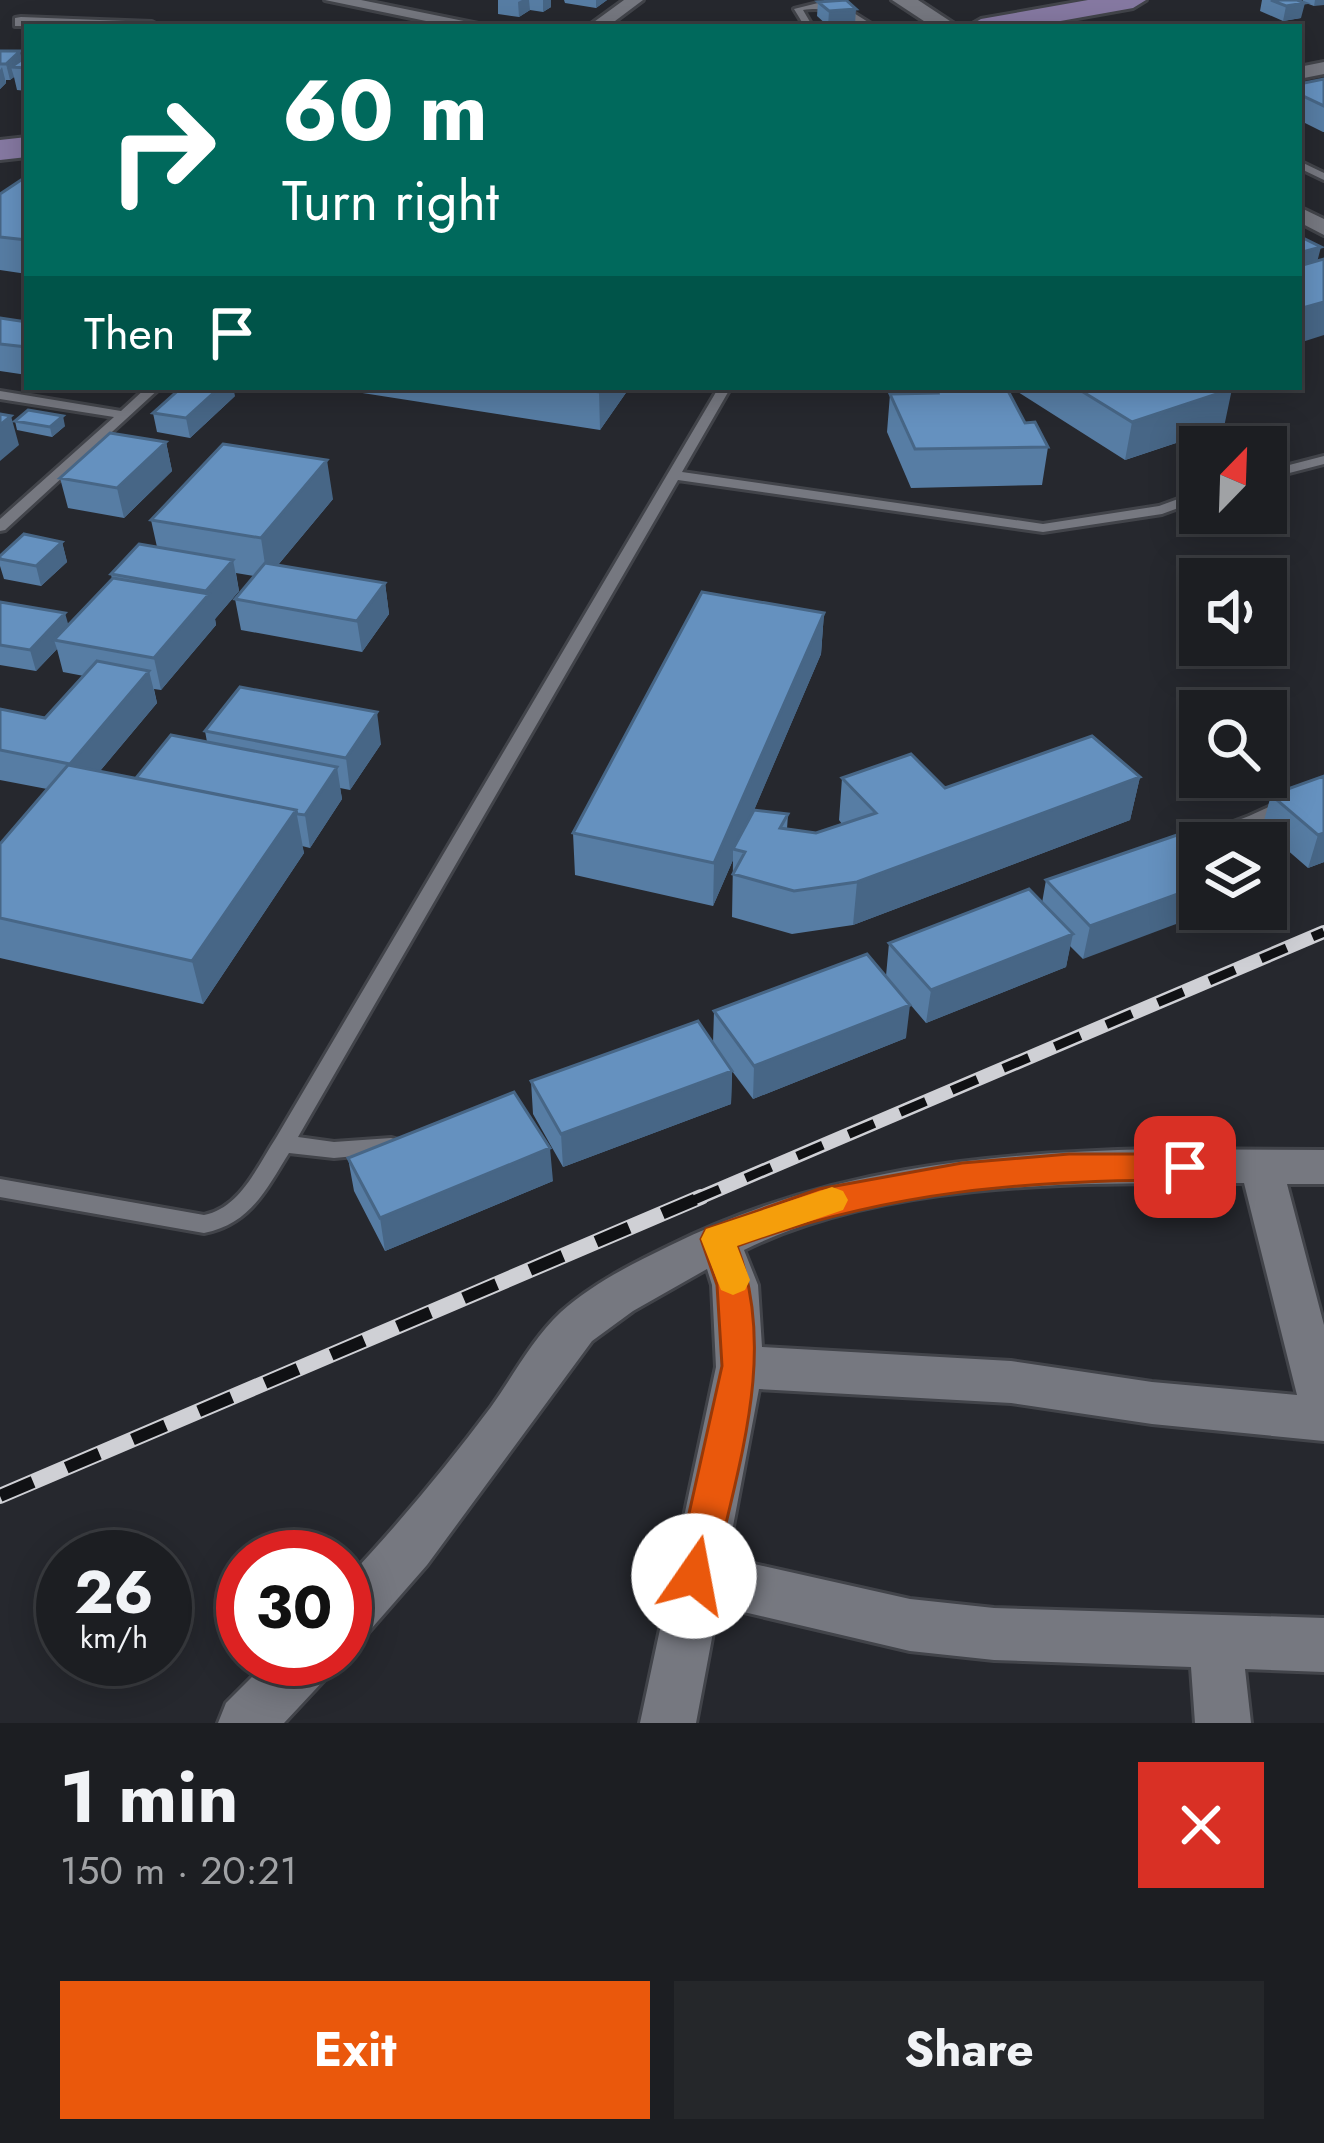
<!DOCTYPE html>
<meta charset="utf-8">
<style>
:root{--surface:#1c1e22;--page:#25272a;--text:#f1f3f6;--muted:#a0a2a5;--line:#3a3c40;--accent:#ea580c}
body{margin:0;font-family:Jost,sans-serif;background:var(--page);color:var(--text);height:100vh;display:flex;flex-direction:column;font-size:45px;white-space:nowrap}
*{box-sizing:border-box;margin:0}
p{font-size:39px;color:var(--muted)}
.icon{flex:none;width:66px;height:66px;fill:none;stroke:currentColor;stroke-width:2;stroke-linecap:round;stroke-linejoin:round}
.map{position:relative;height:1723px;overflow:hidden}
.drawer{display:flex;flex-direction:column;background:var(--surface);flex:1}
.drawer>*{flex:none}
.guide{position:absolute;left:24px;top:24px;width:1278px;height:366px;border-radius:0px;box-shadow:0 6px 30px #0003,0 0 0 3px var(--line);background:#00695c;color:#fff;overflow:hidden}
.needle{width:78px;rotate:23deg}
.controls{position:absolute;left:1179px;top:426px;display:grid;gap:24px}
.controls a{display:grid;place-items:center;width:108px;height:108px;border-radius:0px;background:var(--surface);box-shadow:0 6px 30px #0003,0 0 0 3px var(--line);font-size:60px}
.speed{position:absolute;left:36px;top:1530px;display:flex;gap:24px;font-size:60px;font-weight:700;text-align:center}
.speed>*{display:grid;place-content:center;width:156px;height:156px;border-radius:50%;background:var(--surface);box-shadow:0 6px 30px #0003,0 0 0 3px var(--line);line-height:1}
.speed small{font-size:30px;font-weight:400}
.speed .limit{border:18px solid #d22;background:#fff;color:#111}
.pin{position:absolute;display:grid;place-items:center;width:102px;height:102px;color:#fff;margin:-51px;border-radius:24px;box-shadow:0 6px 18px #0006}
.me{position:absolute;width:132px;margin:-66px;rotate:12deg;stroke-linejoin:round;filter:drop-shadow(0 0 9px #0008)}
.turn{display:flex;align-items:center;gap:42px;height:252px;padding:0 60px;font-size:54px}
.turn .icon{width:156px;height:156px;stroke-width:2.5}
.turn b{display:block;font-size:84px;line-height:102px}
.then{display:flex;align-items:center;height:114px;padding:0 60px;background:#0003;gap:24px;font-size:45px}
.round{display:grid;place-items:center;flex:none;width:126px;height:126px;border-radius:0px;background:var(--page)}
.head{display:flex;align-items:center;justify-content:space-between;height:204px;padding:0 60px}
h1{font-size:72px;font-weight:700;line-height:90px}
.primary-button{display:flex;gap:24px;margin-top:auto;padding:24px 60px}
.primary-button a{flex:1;height:138px;border-radius:0px;background:var(--accent);color:#fff;font-size:48px;font-weight:700;line-height:138px;text-align:center}
.primary-button a+a{background:var(--page);color:var(--text)}
.map>svg:first-child{display:block}
</style>
<div class="map">
<svg width="1324" height="1723" viewBox="0 0 1324 1723">
<rect width="100%" height="100%" fill="#26282e"/>
<g fill="none" stroke-linecap="round" stroke-linejoin="round">
<defs>
<path id="service" d="M818,3l31,7 27,17c-28,-1 -36,-23 -73,-17l10,17h-8l-11,-18z
M1299,161l25,12v7l-25,-12z
M147,387h14l-156,143 -5,1v-12l114,-102 -114,-18v-8l121,20z
M719,387h12l-49,85 361,52 116,-18 41,-15v9l-38,14 -119,18 -365,-52 -380,657 36,5 57,-4 7,2 4,6 -4,6 -64,6 -45,-5c-23,37 -39,71 -85,80l-204,-36v-18l204,36c36,-7 53,-48 72,-77z
M1324,456v8l-58,15v-8z
M1324,782v12c-34,16 -87,49 -124,49v5l-31,11 -6,-2 -3,-4 3,-4 86,-33z"/>
<path id="minor" d="M325,0h36l132,27h-38z
M624,0h19l-36,27h-20z
M21,17l131,5 9,5 -146,-1v-8z
M1324,62v12l-25,5v-12z
M1299,207l25,12v16l-25,-13z
M1153,1149l171,1v34h-37l37,141v116l-172,-17 -141,-21 -252,-14 -32,169 183,41 84,9 330,10v54l-79,-3 6,54h-56l-4,-56 -197,-7 -84,-9 -192,-45 -22,117h-56l76,-356 -4,-82 -5,-16 -74,42 -41,30 -165,224 -63,72 -19,8v-64c52,-55 101,-114 146,-174 23,-32 41,-68 70,-95 31,-28 71,-48 108,-66 155,-77 312,-93 484,-97zM1244,1183l53,212 -145,-13 -141,-21 -249,-14 -4,-62 -14,-35c146,-72 342,-67 500,-67z
M270,1659h64l-8,19 -42,45h-66l8,-20z"/>
<path id="tertiary" d="M892,0h26l41,27h-26z"/>
<path id="primary" d="M1088,0h58l-13,8 -106,19h-60l14,-8z
M27,137v20l-27,3v-20z"/>
</defs>
<use href="#service" stroke="#42444a" stroke-width="6"/>
<use href="#minor" stroke="#42444a" stroke-width="6"/>
<use href="#tertiary" stroke="#42444a" stroke-width="6"/>
<use href="#primary" stroke="#42444a" stroke-width="6"/>
<use href="#service" fill="#767880" fill-rule="evenodd"/>
<use href="#minor" fill="#767880" fill-rule="evenodd"/>
<use href="#tertiary" fill="#767880" fill-rule="evenodd"/>
<use href="#primary" fill="#8679a2" fill-rule="evenodd"/>
<defs>
<path id="rail-far1" d="M694,1200l630,-268"/>
<path id="rail" d="M0,1496l701,-299"/>
</defs>
<use href="#rail-far1" stroke="#cfd0d5" stroke-width="14"/>
<use href="#rail" stroke="#cfd0d5" stroke-width="16"/>
<use href="#rail-far1" stroke="#101114" stroke-width="9" stroke-dasharray="28" stroke-linecap="butt"/>
<use href="#rail" stroke="#101114" stroke-width="12" stroke-dasharray="36" stroke-linecap="butt"/>
</g>
<path fill="#577da4" d="M498,0h53v7l-8,5 -13,-2 -11,7 -21,-3z
M564,0h43l-11,8 -31,-5z
M1262,0h35l4,18 -18,3 -23,-10z
M1303,0h21l-10,6 -11,-4z
M818,2l37,22 -27,2 -11,-10z
M0,51h20l1,8 6,-3v35l-10,-1 -3,-13 -4,3h-4v3l-6,6z
M1324,79v53h-1l-24,-12v-36z
M27,176v98l-27,-4v-76z
M0,318l27,4v53l-27,-4z
M324,387h306l-30,43z
M928,387h78l19,36 23,24 -6,38 -131,3 -24,-56 3,-38h38z
M1010,387h219l-5,40 -99,33z
M235,396l-45,42 -33,-6 -4,-19z
M15,421l50,5 -13,11 -35,-7z
M166,442l6,29 -48,47 -56,-10 -8,-30z
M333,499l-55,66 107,18 4,31 -27,38 -121,-22 -6,-31 19,-23 -18,-3 3,18 -24,28 1,6 -55,65 -7,-1 3,14 -57,68 36,7 71,-36 -2,-11 176,13 -31,46 -10,-2 2,11 -32,49 -8,-2 2,7 -101,151 -203,-46v-114l47,-55 -47,-9v-71l45,9 39,-42 -21,-4 -6,-23 -21,22 -36,-6v-63l68,23 44,-46 -1,-5 46,-27 -6,-27z
M62,542l5,20 -26,24 -37,-7 -4,-13v-10z
M824,613l-3,41 -67,156 34,4 -1,15 29,4 26,-9 -3,-4 3,-42 103,10 195,-11 -10,43 -277,105 -61,9 -60,-17 1,-57 -20,46 -138,-31 -2,-42z
M1324,776v86l-16,6 -46,-40 9,-33z
M1180,834l-97,125 -13,-13 -4,21 -140,56 -40,-47 3,-33 153,-40 4,-23z
M714,1011l192,27 -153,61 -21,-28 -1,33 -168,63 -30,-53 -2,-33 182,-38z
M348,1158l205,23 -168,70 -31,-60z"/>
<path fill="#476686" d="M522,0h7l1,10 -11,7 -1,-15z
M543,0h8v7l-8,5z
M596,0h11l-11,8z
M1315,0h9v5l-10,1z
M1305,3l-4,15 -18,3 3,-15z
M856,9l-1,15 -27,2 1,-15z
M20,51l3,16h-12l3,10 -4,3 -4,-16z
M2,67l4,16 -6,6v-19z
M1321,247l-7,27 -15,4v-25z
M1324,302v33l-25,8v-34z
M220,387h13l2,9 -45,42 -4,-20z
M603,387h27l-30,43 -1,-38z
M1232,389l-8,38 -99,33 7,-38z
M11,416l8,29 -19,16v-39z
M63,416l2,10 -13,11 -2,-10z
M166,442l6,29 -48,47 -7,-30z
M327,460l6,39 -66,79 -6,-40z
M62,542l5,20 -26,24 -5,-20z
M233,560l6,31 -24,28 1,6 -55,65 -7,-32 53,-61 -1,-6z
M385,583l4,31 -27,38 -5,-31z
M65,613l6,21 -17,6 3,9 -21,22 -6,-21z
M824,613l-3,41 -84,196 -4,-1v11l-20,46 1,-43z
M149,671l8,32 -78,93 -9,-32z
M377,712l4,32 -31,46 -4,-32z
M337,767l5,32 -32,49 -5,-33z
M1140,777l-10,43 -277,105 4,-43z
M296,810l8,43 -101,151 -11,-43z
M1324,833v29l-16,6 10,-33z
M1200,886v23h16l-133,50 7,-33z
M1073,934l-7,33 -140,56 5,-33z
M910,1005l-4,33 -153,61 1,-33z
M732,1071l-1,33 -168,63 -2,-33z
M550,1148l3,33 -168,70 -5,-33z"/>
<path fill="#6591bf" stroke="#476686" stroke-width="3" d="M846,0l10,9 -27,2 -11,-9z
M1271,0h26l8,3 -19,3z
M0,51h20l-14,13h-6z
M27,56v12l-16,-1z
M1324,79v27l-25,-12v-10z
M27,176v64l-27,-3v-43z
M1299,236l22,11 -22,6z
M1324,259v43l-25,7v-43z
M0,318l27,4v25l-27,-3z
M182,387h38l-34,31 -33,-5z
M564,387h39l-4,5z
M936,387h70l19,36 10,-1 13,25 -133,2 -25,-55 48,-1z
M1075,387h154l3,2 -100,33z
M28,410l35,6 -13,11 -35,-6z
M0,414l11,2 -11,9z
M110,433l56,9 -49,46 -57,-10z
M223,444l104,16 -66,78 -110,-18z
M24,534l38,8 -26,24 -36,-7v-3z
M139,544l94,16 -27,31 -95,-17z
M265,563l120,20 -28,38 -122,-22z
M113,578l96,16 -55,64 -100,-18z
M702,592l122,21 -110,250 -141,-30z
M0,602l65,11 -35,37 -30,-5z
M97,661l52,10 -79,93 -70,-14v-41l45,9z
M240,687l137,25 -31,46 -141,-27z
M171,735l166,32 -32,48 -8,-1 -1,-4 -160,-32z
M1092,736l48,41 -283,105 -63,9 -61,-17 12,-22 -12,-3 21,-39 34,4 -8,14 36,5 60,-20 -34,-35 69,-24 34,34z
M68,765l228,45 -104,151 -192,-43v-74z
M1324,776v57l-6,2 -47,-40z
M1180,834l20,19v33l-110,40 -44,-46z
M1029,889l44,45 -142,56 -42,-47z
M867,954l43,51 -156,61 -40,-55z
M698,1021l34,50 -171,63 -30,-53z
M514,1092l36,56 -170,70 -32,-60z"/>
<path fill="#ea580c" stroke="#983908" stroke-width="3" d="M1069,1154h116l11,4 5,9 -5,9 -11,4c-161,0 -295,11 -448,66 41,108 0,221 -23,330l-6,13 -14,6 -13,-6 -6,-13 47,-210 -5,-81 -16,-46 5,-10 113,-40 143,-26z"/>
<path fill="#f59e0b" d="M832,1187l11,4 5,9 -5,10 -106,36 13,34 -5,10 -12,5 -12,-5 -20,-51 5,-10z"/>
</svg>
<div class="controls">
<a><svg class="needle" viewBox="-14 -14 28 28"><path d="M0-13l5 13h-10z" fill="#e53935"/><path d="M0 13l5-13h-10z" fill="#a0a2a5"/></svg></a>
<a><svg class="icon" aria-label="sound" viewBox="0 0 24 24"><path d="M4 9h4l5-4v14l-5-4H4zM17 9q2 3 0 6"/></svg></a>
<a><svg class="icon" aria-label="search" viewBox="0 0 24 24"><circle cx="10" cy="10" r="6"/><path d="M15 15l6 6"/></svg></a>
<a><svg class="icon" aria-label="layers" viewBox="0 0 24 24"><path d="M12 4l9 5-9 5-9-5zM3 14l9 5 9-5"/></svg></a>
</div>
<div class="speed"><div>26<small>km/h</small></div><div class="limit">30</div></div>
<div class="pin" style="left:1185px;top:1167px;background:#d93025"><svg class="icon" aria-label="arrive" viewBox="0 0 24 24"><path d="M6 21V4h12l-3 4 3 4H6"/></svg></div>
<svg class="me" style="left:694px;top:1576px" viewBox="-20 -20 40 40"><circle r="19" fill="#fff"/><path d="M0-13L10 11 0 6-10 11z" fill="#ea580c"/></svg>
<div class="guide">
<div class="turn"><svg class="icon" aria-label="right" viewBox="0 0 24 24"><path d="M7 20v-9h11M14 6l5 5-5 5"/></svg><div><b>60 m</b>Turn right</div></div>
<div class="then">Then<svg class="icon" aria-label="arrive" viewBox="0 0 24 24"><path d="M6 21V4h12l-3 4 3 4H6"/></svg></div>
</div>
</div>
<section class="drawer">
<div class="head"><div><h1>1 min</h1><p>150 m · 20:21</p></div><a class="round" style="background:#d93025;color:#fff"><svg class="icon" aria-label="close" viewBox="0 0 24 24"><path d="M6 6l12 12M18 6L6 18"/></svg></a></div>
<div class="primary-button"><a>Exit</a><a>Share</a></div>
</section>
